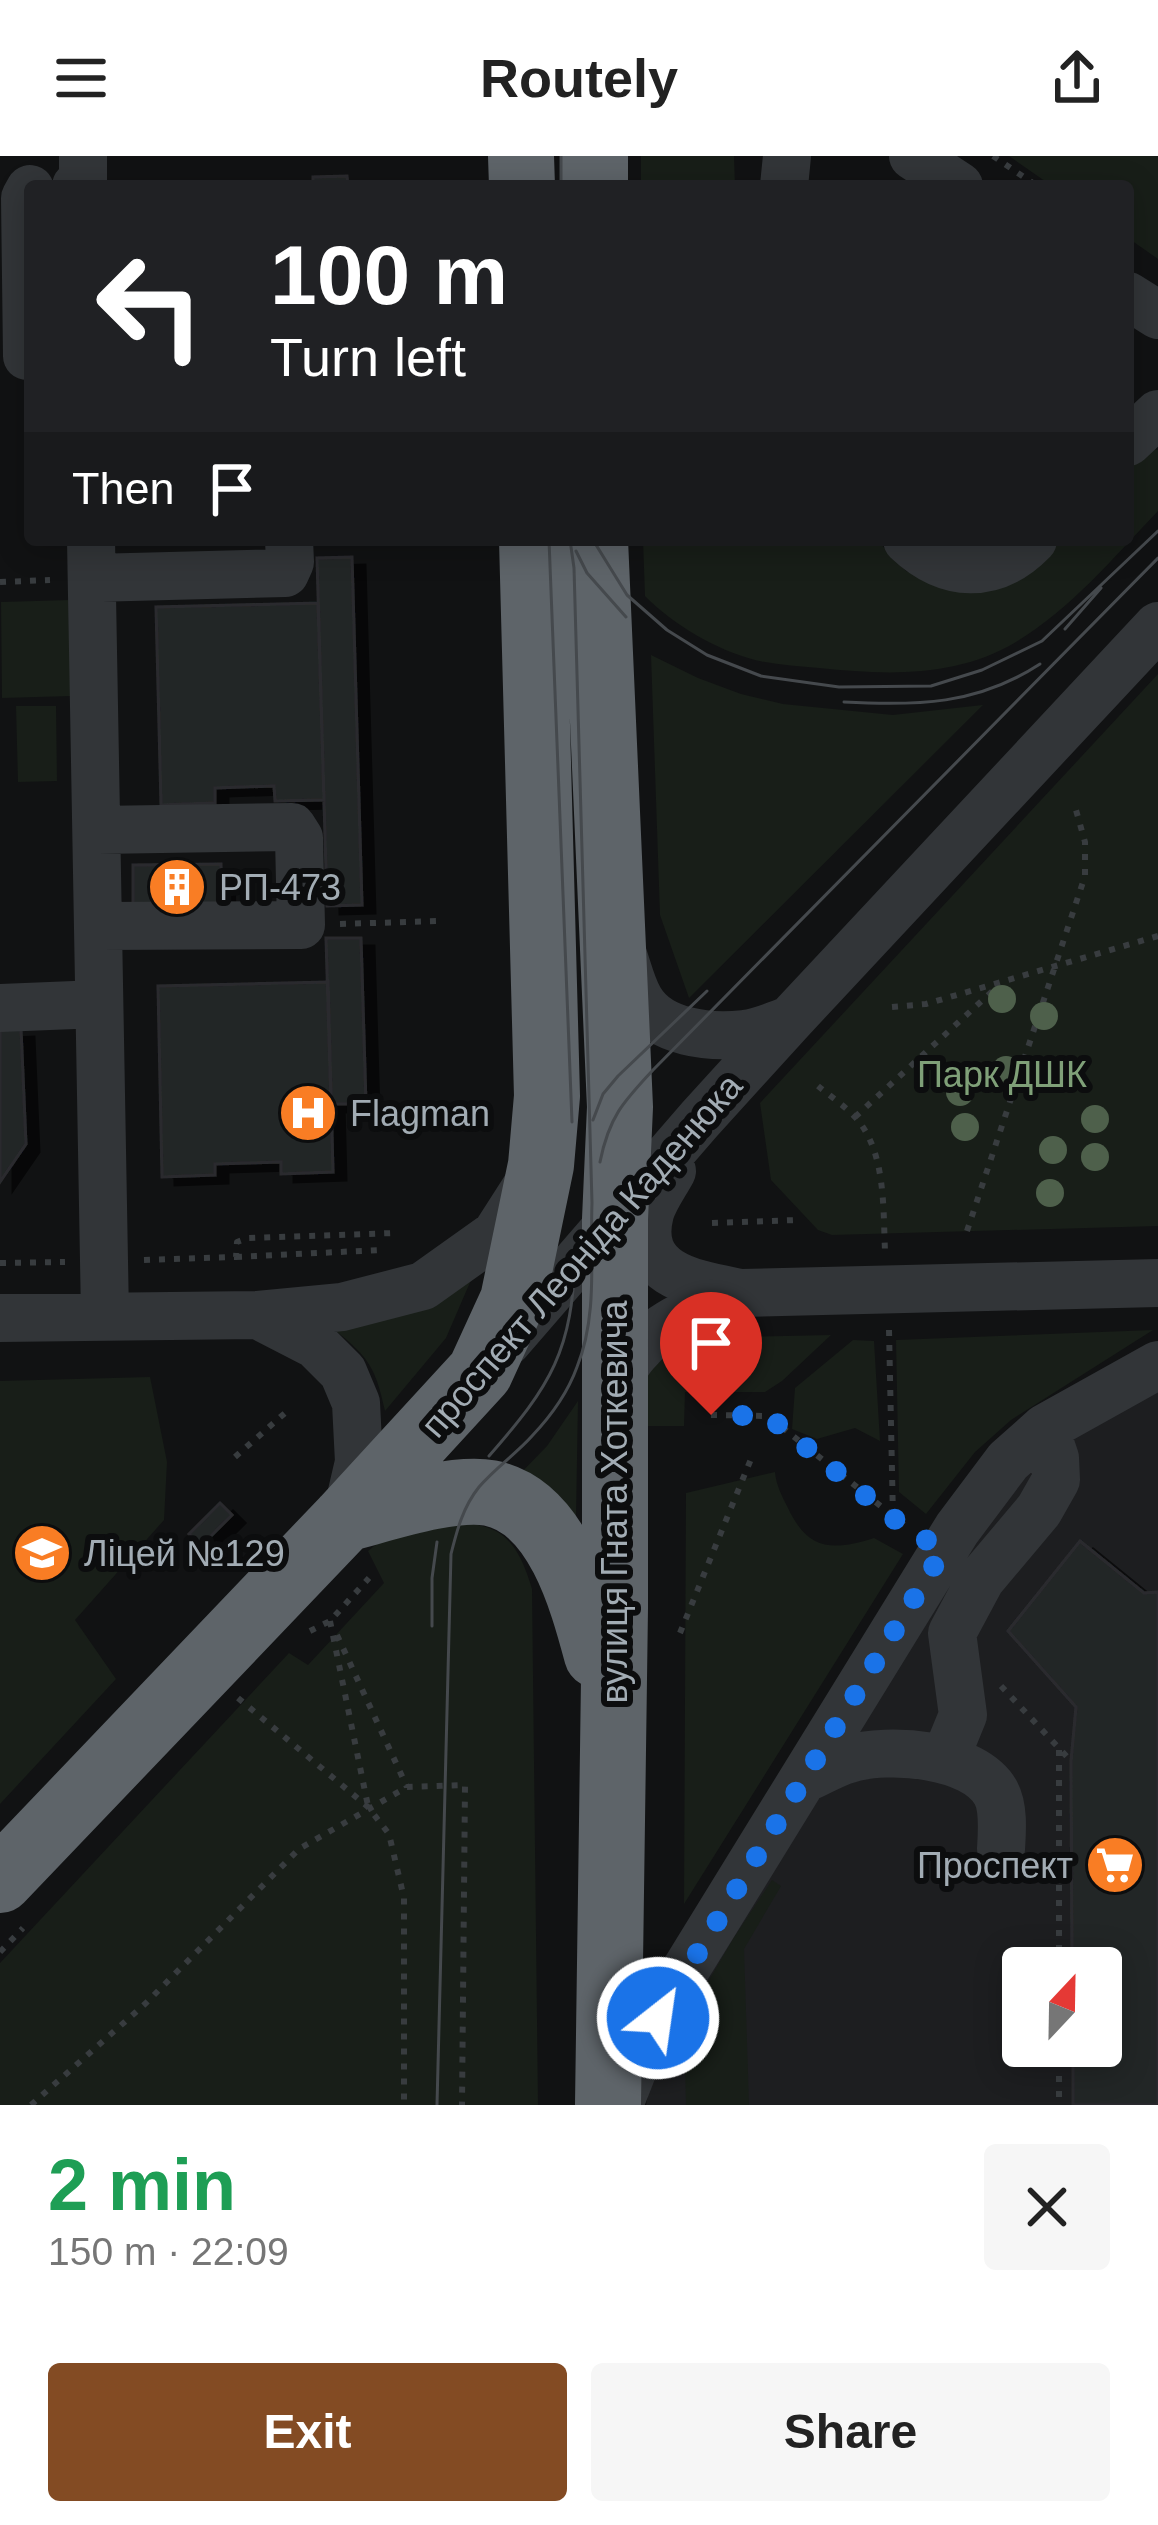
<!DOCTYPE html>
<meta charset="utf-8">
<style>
:root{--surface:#fff;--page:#f6f6f6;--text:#222;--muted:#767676;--accent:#834b23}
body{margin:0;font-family:Arial,sans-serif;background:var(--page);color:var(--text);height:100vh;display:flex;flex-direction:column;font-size:45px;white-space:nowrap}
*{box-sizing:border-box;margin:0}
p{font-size:39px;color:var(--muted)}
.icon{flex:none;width:66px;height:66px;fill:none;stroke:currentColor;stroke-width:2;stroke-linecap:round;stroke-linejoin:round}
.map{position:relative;height:1949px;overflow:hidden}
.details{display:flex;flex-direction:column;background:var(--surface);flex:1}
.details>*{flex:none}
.banner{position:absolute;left:24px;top:24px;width:1110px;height:366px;border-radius:12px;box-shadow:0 6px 30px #0003;background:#202124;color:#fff;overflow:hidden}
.needle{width:78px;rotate:22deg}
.fabs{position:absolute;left:1002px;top:1791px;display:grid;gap:24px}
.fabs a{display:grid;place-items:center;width:120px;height:120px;border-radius:12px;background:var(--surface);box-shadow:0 6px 30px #0003;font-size:60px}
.pin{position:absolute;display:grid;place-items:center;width:102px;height:102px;color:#fff;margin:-123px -51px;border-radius:50% 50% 50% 0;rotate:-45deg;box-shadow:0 0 12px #0007}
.pin .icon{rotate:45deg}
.me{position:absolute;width:132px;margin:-66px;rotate:30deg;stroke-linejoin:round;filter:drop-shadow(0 0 9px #0008)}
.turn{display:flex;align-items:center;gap:42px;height:252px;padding:0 48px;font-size:54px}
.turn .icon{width:156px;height:156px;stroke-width:2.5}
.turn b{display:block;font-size:84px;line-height:102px}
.then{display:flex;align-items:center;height:114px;padding:0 48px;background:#0003;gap:24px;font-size:45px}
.round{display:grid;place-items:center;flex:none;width:126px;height:126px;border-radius:12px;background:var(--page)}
.headline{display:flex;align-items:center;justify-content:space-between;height:204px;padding:0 48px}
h1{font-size:72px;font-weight:700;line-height:90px;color:#1e9e55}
.cta{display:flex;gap:24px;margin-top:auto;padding:24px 48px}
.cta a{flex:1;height:138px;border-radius:12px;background:var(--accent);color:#fff;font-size:48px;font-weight:700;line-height:138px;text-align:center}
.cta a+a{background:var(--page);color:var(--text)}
header{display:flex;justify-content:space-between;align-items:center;height:156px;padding:0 48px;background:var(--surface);font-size:54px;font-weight:700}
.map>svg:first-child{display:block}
</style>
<header><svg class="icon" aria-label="menu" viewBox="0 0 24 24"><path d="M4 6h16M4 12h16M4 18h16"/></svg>Routely<svg class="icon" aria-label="share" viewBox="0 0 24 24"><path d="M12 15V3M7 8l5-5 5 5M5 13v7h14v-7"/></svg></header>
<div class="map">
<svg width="1158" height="1949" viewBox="0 0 1158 1949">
<defs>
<filter id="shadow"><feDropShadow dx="13" dy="8" stdDeviation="0" flood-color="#0009"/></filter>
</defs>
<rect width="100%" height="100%" fill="#111213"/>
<path fill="#1d1e20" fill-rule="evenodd" d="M1158,1218v731h-512l10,-49 351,-583zM1023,1812h78v78h-78z"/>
<path fill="#181e18" d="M641,0h93l1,30h-94z
M1009,0h149v103l-30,-21v-52h-76z
M1153,293l5,1v61c-44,46 -87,98 -142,131 -60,36 -130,33 -197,26 -21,-2 -43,-3 -64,-8 -41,-11 -81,-35 -110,-64l-2,-56h234l29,31 21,10 125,-41h76v-80z
M70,444l2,96 -70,2 -1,-96z
M651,499l47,23 43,16 42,10 110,11 90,-10 -294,293 -29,-83z
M1158,518v552l-326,9 -14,-5 -47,-50 -11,-77z
M16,550h40l1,75 -39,1z
M484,1094l-38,88 -61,73c-9,-41 -15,-53 -49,-80z
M1153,1174l-142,90 -36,32 -49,62 -27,-22 -3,-152z
M831,1179l-49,46 -17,11h-80l-1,34h-51l13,-60 38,-28z
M853,1184l21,1 6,100 -25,-13 -38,11 -25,-10 3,-41z
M150,1221l17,85 -3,58 -89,100 41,59 -116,125v-423z
M578,1245l-2,117 -60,-40 31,-32z
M775,1316c1,13 7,24 13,36 20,43 45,43 86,30l29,16 -219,350 2,-411z
M411,1365c69,4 99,-8 121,68l6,516h-538v-142l289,-310 19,12 76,-82 -16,-32 27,-22z
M772,1724l9,6 -37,63 5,156h-63l-2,-82 49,-84z"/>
<path fill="#242527" stroke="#2b2c2f" stroke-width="3" filter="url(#shadow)" d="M347,20l1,10h-35v-9z
M352,401l10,348 -35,1 -10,-348z
M318,447l6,197 -49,1 -1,-15 -59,2v15l-54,2 -5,-198z
M221,708l1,44 -89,1v-44z
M326,782h35l5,166h-35z
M328,826l5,190 -52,2v-12l-66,2v11l-53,2 -4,-191z
M21,873l5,115 -26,38v-152z
M220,1347l12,12 -31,31 -12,-12z
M1080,1385l64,52 14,-1v513h-85v-59h28v-78h-29l-1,-207 5,-54 -68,-76z"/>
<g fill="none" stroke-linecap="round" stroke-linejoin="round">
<path stroke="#383c3f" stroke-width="6" stroke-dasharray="6 9" stroke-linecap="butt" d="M993,0l44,30
M0,426l50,-2
M340,768l100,-3
M892,851l34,-3 232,-68
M818,930c12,10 27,20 38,32 30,34 27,90 29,133
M855,961l143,-131
M712,1067l85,-3
M967,1075l118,-355v-34l-9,-32
M236,1101l144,-7
M144,1104l92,-3 1,-15 11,-4 147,-5
M0,1107l65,-1
M889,1174l4,188
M711,1259l57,1 140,112
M235,1301l50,-44
M330,1465l38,185
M310,1475l20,-10 39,-43
M680,1477l73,-179
M337,1479l70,152
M1001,1530l70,75
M238,1542l130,109 21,27 15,64v207
M1059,1594v218
M0,1796l23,-24
M1059,1890v59
M31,1949l115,-102 153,-154 108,-62 58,-2 -3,320"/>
<path stroke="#323538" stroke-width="48" d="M913,0l46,30
M76,30h7v-30
M784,30l3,-30
M1128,140l30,19
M27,200l-2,-158 5,-9
M1128,286l30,-28
M91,384l14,776
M907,384c40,38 87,40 126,0
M92,422l193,-5 5,-11 -1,-22
M98,674l194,-3 7,11 2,87 -201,1
M623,799c5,14 9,32 17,45 19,33 70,38 104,34 15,-1 31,-9 46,-14
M0,852l99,-4
M672,1015c-7,13 -18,28 -22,42 -16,63 46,71 91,80
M258,1159l58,30 27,27 13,31 3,59 -13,56
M0,1162l258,-3 84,-8 81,-21 73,-52 32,-50
M507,1186l193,-223 90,-99 368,-394
M614,1228c8,-11 14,-24 23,-33 26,-31 67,-45 104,-58l417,-10
M945,1603l18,-44 -11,-82 29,-54 58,-69 17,-30 -1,-22 -10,-30
M806,1622c14,-6 28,-15 43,-19 39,-12 125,-6 147,34 8,15 6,39 5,56
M619,1949l20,-51 39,-72 279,-453 51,-68 37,-33 113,-63"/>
<path stroke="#5e6469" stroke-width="66" d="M521,0l1,30
M595,0v30
M595,384l25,567 -5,112v389l-7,497
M345,1363c39,-10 107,-33 145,-26 67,13 92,106 107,162
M0,1724l345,-361 135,-147 33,-72 28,-135 6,-69 -15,-556"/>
<path stroke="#45494d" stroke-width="3" d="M561,0v30
M549,384l23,582
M593,384l34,55 40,35 40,25 54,21 78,11 92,-1 51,-16 60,-29 116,-110
M576,395l11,22 39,44
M1065,473l36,-41
M844,546c73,4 133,3 196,-38
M593,964l10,-26 15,-18 89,-85
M600,1006c9,-45 23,-60 53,-92l505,-512
M489,1300c62,-71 84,-105 86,-203
M432,1470v-48l5,-36
M437,1949l14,-551c6,-24 12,-47 28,-67 16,-19 37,-33 53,-51 18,-19 36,-44 45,-69 21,-52 13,-110 15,-164l-18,-635 -4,-28"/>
</g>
<g fill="#4e604b">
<circle cx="1002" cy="843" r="14"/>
<circle cx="1044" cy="860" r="14"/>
<circle cx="1006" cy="914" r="14"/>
<circle cx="960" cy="936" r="14"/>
<circle cx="1095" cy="963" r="14"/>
<circle cx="965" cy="971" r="14"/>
<circle cx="1053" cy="994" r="14"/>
<circle cx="1095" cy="1001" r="14"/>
<circle cx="1050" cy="1037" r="14"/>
</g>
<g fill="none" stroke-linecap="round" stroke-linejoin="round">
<path stroke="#1a73e8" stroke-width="21" stroke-dasharray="0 37.8" d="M658,1862l285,-467 -50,-33 -125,-102 -57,-1"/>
</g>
<defs>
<symbol id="building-disc" viewBox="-11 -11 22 22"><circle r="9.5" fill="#f97d24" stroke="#0c0d0e"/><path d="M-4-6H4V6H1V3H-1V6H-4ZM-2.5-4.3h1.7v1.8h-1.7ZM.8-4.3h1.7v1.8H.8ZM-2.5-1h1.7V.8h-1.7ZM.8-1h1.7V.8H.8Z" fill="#fff"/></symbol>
<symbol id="hospital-disc" viewBox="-11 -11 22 22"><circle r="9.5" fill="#f97d24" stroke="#0c0d0e"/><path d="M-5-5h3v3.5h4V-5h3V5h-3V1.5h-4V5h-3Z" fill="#fff"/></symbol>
<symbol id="school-disc" viewBox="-11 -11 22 22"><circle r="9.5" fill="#f97d24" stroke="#0c0d0e"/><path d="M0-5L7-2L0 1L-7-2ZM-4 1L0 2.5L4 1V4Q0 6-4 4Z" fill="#fff"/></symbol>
<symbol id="supermarket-disc" viewBox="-11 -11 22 22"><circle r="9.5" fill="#f97d24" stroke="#0c0d0e"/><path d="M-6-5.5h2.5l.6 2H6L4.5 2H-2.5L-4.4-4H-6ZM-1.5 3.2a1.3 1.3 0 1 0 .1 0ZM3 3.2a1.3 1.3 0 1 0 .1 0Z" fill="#fff"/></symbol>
</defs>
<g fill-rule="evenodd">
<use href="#building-disc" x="144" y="698" width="66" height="66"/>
<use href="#hospital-disc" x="275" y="924" width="66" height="66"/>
<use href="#school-disc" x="9" y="1364" width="66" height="66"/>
<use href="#supermarket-disc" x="1082" y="1676" width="66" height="66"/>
</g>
<g text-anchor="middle" stroke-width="12" stroke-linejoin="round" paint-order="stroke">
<g font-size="36" fill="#a2acb4" stroke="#0c0d0e" text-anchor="start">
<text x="219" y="744">РП-473</text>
<text x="350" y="970">Flagman</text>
<text x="84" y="1410">Ліцей №129</text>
<text x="1073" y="1722" text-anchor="end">Проспект</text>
</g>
<g font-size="36" fill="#7fa078" stroke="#0c0d0e">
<text x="1002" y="931">Парк ДШК</text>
</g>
<g font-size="36" fill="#a2acb4" stroke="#0c0d0e">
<text transform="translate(581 1099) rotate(-49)" y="13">проспект Леоніда Каденюка</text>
<text transform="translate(614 1346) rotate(-90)" y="13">вулиця Гната Хоткевича</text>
</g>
</g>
</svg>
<div class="fabs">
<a><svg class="needle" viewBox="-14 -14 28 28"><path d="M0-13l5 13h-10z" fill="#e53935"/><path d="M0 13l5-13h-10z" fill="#767676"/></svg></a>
</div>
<div class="pin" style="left:711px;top:1259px;background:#d93025"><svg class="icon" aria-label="arrive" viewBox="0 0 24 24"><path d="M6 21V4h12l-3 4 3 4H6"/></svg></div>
<svg class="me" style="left:658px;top:1862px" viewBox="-20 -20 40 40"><circle r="17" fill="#1a73e8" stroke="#fff" stroke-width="3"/><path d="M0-11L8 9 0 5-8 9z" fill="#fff"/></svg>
<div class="banner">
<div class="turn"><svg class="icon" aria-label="left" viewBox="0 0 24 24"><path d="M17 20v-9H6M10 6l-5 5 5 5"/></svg><div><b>100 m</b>Turn left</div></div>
<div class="then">Then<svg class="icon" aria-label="arrive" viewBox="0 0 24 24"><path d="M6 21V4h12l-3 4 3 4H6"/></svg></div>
</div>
</div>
<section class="details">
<div class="headline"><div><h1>2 min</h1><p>150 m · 22:09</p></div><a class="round"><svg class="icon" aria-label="close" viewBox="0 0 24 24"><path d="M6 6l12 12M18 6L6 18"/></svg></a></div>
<div class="cta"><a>Exit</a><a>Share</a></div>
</section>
